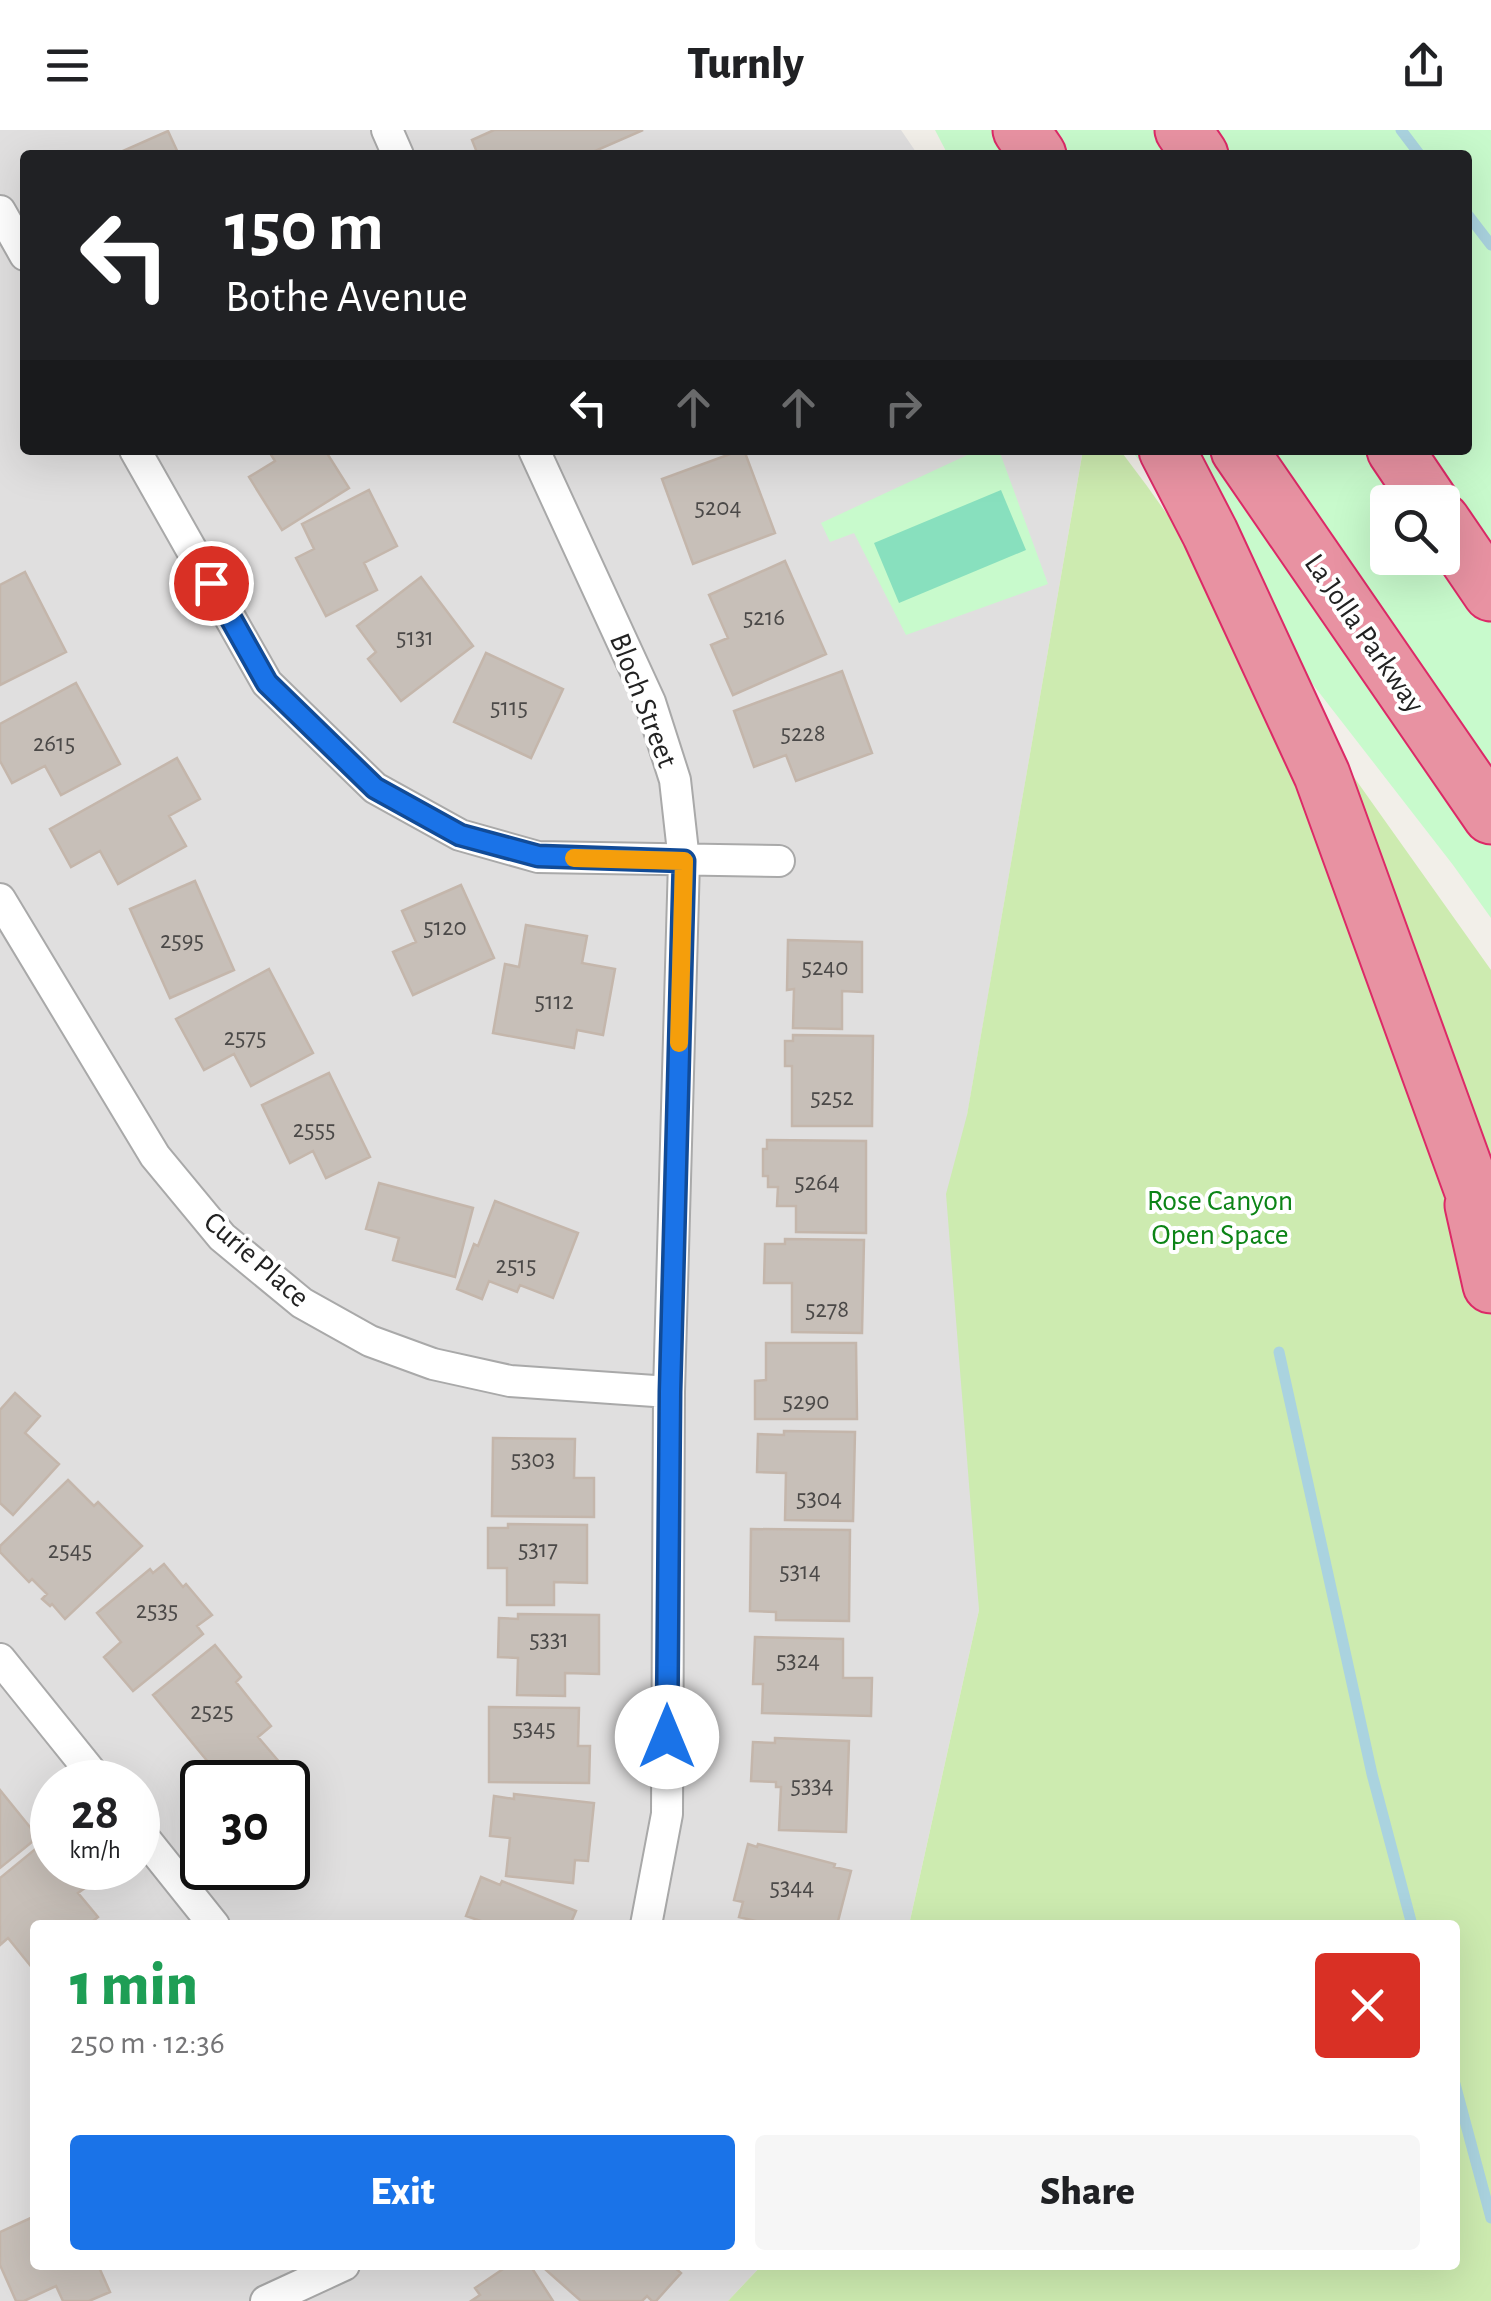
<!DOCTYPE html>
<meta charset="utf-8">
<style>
:root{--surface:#fff;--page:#f6f6f6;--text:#202124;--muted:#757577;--accent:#1a73e8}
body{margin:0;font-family:"Alegreya Sans",sans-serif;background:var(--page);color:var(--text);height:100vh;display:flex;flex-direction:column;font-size:38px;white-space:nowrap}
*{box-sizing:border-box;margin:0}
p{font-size:32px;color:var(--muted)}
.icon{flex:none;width:55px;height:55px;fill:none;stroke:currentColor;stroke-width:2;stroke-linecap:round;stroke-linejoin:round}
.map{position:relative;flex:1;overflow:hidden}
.details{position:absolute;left:30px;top:1790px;width:1430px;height:350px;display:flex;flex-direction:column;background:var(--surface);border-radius:10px;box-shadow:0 10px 40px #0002}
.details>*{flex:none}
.guide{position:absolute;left:20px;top:20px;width:1452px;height:305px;border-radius:10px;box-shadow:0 10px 40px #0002;background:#202124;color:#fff;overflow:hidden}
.tools{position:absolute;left:1370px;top:355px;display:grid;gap:20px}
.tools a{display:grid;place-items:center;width:90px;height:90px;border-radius:10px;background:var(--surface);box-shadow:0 10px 40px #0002;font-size:50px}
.speed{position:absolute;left:30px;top:1630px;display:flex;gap:20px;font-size:50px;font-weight:700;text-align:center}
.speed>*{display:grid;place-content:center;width:130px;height:130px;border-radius:50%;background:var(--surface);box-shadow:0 10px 40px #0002;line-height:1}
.speed small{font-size:25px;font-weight:400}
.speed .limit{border:5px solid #111;border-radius:15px;background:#fff;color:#111}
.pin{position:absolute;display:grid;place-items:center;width:85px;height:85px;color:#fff;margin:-42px;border:5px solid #fff;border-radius:50%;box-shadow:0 2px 10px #0007}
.me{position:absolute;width:110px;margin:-55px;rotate:0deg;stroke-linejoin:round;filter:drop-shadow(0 0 8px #0008)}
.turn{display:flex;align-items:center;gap:35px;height:210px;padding:0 40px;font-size:45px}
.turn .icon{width:130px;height:130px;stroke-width:2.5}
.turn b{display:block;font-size:70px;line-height:85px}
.lanes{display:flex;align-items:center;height:95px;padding:0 40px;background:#0003;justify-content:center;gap:50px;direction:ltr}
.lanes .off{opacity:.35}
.round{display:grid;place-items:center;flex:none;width:105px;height:105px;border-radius:10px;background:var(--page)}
.overview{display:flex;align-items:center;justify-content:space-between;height:170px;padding:0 40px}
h1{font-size:60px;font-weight:800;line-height:75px;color:#1e9e55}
.cta{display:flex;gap:20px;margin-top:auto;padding:20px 40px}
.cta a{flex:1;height:115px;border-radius:10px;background:var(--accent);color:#fff;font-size:40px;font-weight:800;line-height:115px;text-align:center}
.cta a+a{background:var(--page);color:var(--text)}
header{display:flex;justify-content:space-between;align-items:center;height:130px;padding:0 40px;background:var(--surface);font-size:45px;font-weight:800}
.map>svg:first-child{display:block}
</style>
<header><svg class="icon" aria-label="menu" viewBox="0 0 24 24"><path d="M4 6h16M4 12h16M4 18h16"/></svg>Turnly<svg class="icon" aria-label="share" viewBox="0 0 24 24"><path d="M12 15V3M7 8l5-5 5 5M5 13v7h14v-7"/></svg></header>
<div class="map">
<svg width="1491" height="2171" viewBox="0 0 1491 2171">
<rect width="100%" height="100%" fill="#f2efe9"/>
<path fill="#e0dfdf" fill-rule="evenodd" d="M0,0h901l17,25h-893v295h1058l-116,666 12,494 -70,315h-874v340h727l-34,36h-728zM52,1652h86v86h-86zM202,1652h86v86h-86z"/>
<path fill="#cdebb0" d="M1083,320h37l27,36 344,484v1331h-763l34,-36h693v-340h-546l70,-315 -33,-416 21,-79z"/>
<path fill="#c8facc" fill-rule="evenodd" d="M935,0h556v788l-38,-53 -322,-415h337v-295h-520zM1388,372h54v56h-54z
M978,320h21l49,134 -142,51 -52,-102 -24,9 -9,-19z"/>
<path fill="#88e0be" d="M1001,360l25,60 -127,53 -25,-60z"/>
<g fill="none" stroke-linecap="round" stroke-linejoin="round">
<path stroke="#aad3df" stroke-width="11" d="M1401,0l19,25
M1468,85l23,30
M1279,1222l93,422 40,151
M1455,1954l36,134"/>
</g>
<path fill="#c7bfb8" stroke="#c4b6ab" stroke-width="2.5" d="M494,0h149l-57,25h-108l-6,-15z
M168,1l11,24h-65z
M268,320h57l24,38 -67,42 -33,-53 26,-16z
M741,320h3l31,83 -82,31 -31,-85z
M369,360l28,56 -33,17 13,27 -51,26 -30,-58 18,-9 -12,-25z
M785,431l41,93 -93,41 -22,-50 17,-7 -19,-43z
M25,442l41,80 -66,33v-100z
M421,447l52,69 -72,55 -33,-42 8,-7 -19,-26z
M486,523l77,36 -32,69 -77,-36z
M842,541l30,82 -76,28 -10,-26 -32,12 -20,-56z
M76,553l44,81 -59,31 -16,-29 -33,17 -12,-22v-37z
M177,628l23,41 -31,17 17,30 -68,38 -18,-33 -29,16 -21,-38z
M195,751l39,89 -64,28 -40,-89z
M461,755l33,73 -81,37 -20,-43 23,-10 -14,-31z
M526,795l61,11 -5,27 33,6 -12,66 -26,-5 -3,18 -81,-15 12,-69 14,3z
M788,810l74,2v50l-20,-1v38l-49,-1 1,-39 -7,1z
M269,839l44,84 -62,33 -17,-32 -30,16 -28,-51z
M793,905l80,1 -1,90h-80v-60h-7v-25h8z
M329,943l41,84 -44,21 -13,-27 -23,12 -28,-58z
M767,1010l99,1v92l-70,-1v-26h-19l1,-19h-10v-11h-5v-27h4z
M379,1053l94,25 -18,69 -62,-17 6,-22 -33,-9z
M495,1071l83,32 -25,65 -33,-13 -3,7 -28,-11 -7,18 -25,-10 17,-45 4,2z
M785,1109l79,1 -2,93 -70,-1v-49h-28l1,-39h20z
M766,1213h90l1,76h-102v-38l11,-1z
M15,1263l25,23 -15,17 34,31 -46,51 -13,-12v-93z
M784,1301l71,1 -2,89 -68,-1 1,-47 -29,-1 1,-38 26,1z
M493,1308l82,1 -1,39h20v39l-102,-1z
M68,1350l26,26 4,-4 44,44 -77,73 -13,-15 -2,2 -8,-7 5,-5 -15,-15 -3,3 -29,-30v-6z
M508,1394l79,1v58l-33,-1v23h-47v-37h-19v-40h20z
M751,1399l99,1 -1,91 -73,-1v-8l-26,-1z
M164,1434l19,23 3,-3 26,31 -15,11 6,8 -70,57 -29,-34 17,-15 -24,-29 53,-44 3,4z
M518,1484l81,1v59l-34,-1v23l-48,-1 1,-37 -20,-1 1,-39 19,1z
M755,1507l88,2v39h29l-1,38 -109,-3 1,-29h-10z
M215,1515l26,32 -5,5 35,44 -13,11 23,27 -18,14 3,4h-63l-4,-4 14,-10 -60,-73z
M489,1577l90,1 -1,38h12l-1,37 -100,-1z
M775,1608l74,3 -3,91 -67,-2 2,-43h-5v-5l-25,-1 2,-39 22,1z
M0,1660l38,47 -38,31z
M514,1664l80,9 -6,58 -13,-1 -2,23 -67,-7 4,-38 -20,-2 4,-40 20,3z
M50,1707l2,3v28h23l14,17 -11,8 20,24 -10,8h-53l-1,45 -26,-32 -8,7v-67z
M748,1714l9,3 1,-3 77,20 -1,3 17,4 -14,54h-65l-33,-8 4,-15 -9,-2z
M481,1747l19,8 2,-4 74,30 -6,14h-87l1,-3 -18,-6z
M35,2086v49h63l12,27 -21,9h-26l-7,-15 -32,15h-8l-16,-36v-33z
M509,2135h21l23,36h-82l9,-6 -5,-7z
M551,2135h121l9,8 -25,28h-4l-5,-5 -5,5h-61l-35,-31z"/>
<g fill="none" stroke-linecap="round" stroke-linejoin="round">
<defs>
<path id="street" d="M387,0l11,25
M0,81l25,44
M135,320l132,233 108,105 85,47 78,22 241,4
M534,320l116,252 25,78 9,81 -15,531 -2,422 -21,111
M0,769l155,257 67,81 80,66 68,38 63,23 77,17 159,11
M0,1529l99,123
M138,1700l76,95
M266,2171l78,-36"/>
<path id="highway" d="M1021,0l17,25
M1183,0l17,25
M1167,320l43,83 112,242 169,466
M1239,320l252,366
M1395,320l35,52
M1442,391l49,72
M1473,1075l18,80"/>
</defs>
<use href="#street" stroke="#a9a9a9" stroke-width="34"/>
<use href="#highway" stroke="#dc2a67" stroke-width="59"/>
<use href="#street" stroke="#fff" stroke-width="30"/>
<use href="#highway" stroke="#e892a2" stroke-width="55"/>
</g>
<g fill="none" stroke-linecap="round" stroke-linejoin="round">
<defs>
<path id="route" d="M211,453l56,100 108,105 85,47 78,21 146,5 -14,531 -3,345"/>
</defs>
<use href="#route" stroke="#114b97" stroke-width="25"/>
<use href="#route" stroke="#1a73e8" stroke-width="18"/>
<path stroke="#f59e0b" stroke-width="18" d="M574,728l110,3 -5,182"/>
</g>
<g text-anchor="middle" stroke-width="8" stroke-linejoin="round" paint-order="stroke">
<g font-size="25" fill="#4b4948">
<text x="718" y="385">5204</text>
<text x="764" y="495">5216</text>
<text x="415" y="515">5131</text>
<text x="509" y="585">5115</text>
<text x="803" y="611">5228</text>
<text x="54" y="621">2615</text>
<text x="445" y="805">5120</text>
<text x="182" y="818">2595</text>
<text x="825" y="845">5240</text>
<text x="554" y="879">5112</text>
<text x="245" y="915">2575</text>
<text x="832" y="975">5252</text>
<text x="314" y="1007">2555</text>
<text x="817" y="1060">5264</text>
<text x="516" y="1143">2515</text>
<text x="827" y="1187">5278</text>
<text x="806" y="1279">5290</text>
<text x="533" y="1337">5303</text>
<text x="819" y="1376">5304</text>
<text x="538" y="1427">5317</text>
<text x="70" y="1428">2545</text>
<text x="800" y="1449">5314</text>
<text x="157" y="1488">2535</text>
<text x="549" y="1517">5331</text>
<text x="798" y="1538">5324</text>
<text x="212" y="1589">2525</text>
<text x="534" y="1606">5345</text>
<text x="812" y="1663">5334</text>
<text x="792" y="1765">5344</text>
</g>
<g font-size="30" fill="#222" stroke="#fff">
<text transform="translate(1365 503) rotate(55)" y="10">La Jolla Parkway</text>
<text transform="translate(644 570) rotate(69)" y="10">Bloch Street</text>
<text transform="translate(257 1129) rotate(41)" y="10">Curie Place</text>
</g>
<g font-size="30" fill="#0c8416" stroke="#fff">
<text x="1220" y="1080">Rose Canyon<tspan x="1220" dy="34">Open Space</tspan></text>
</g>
</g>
</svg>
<div class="tools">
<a><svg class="icon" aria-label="search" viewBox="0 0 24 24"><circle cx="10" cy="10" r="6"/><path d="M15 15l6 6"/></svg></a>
</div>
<div class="speed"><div>28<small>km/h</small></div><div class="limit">30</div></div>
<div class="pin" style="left:211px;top:453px;background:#d93025"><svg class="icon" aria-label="arrive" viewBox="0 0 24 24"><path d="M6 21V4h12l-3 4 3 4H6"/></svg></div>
<svg class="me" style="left:667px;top:1607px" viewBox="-20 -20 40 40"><circle r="19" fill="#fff"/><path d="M0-13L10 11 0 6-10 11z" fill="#1a73e8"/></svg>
<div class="guide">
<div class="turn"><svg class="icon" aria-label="left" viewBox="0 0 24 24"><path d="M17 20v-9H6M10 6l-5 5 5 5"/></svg><div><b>150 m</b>Bothe Avenue</div></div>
<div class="lanes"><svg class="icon" aria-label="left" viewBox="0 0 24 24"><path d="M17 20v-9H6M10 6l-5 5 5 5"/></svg><svg class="icon off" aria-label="ahead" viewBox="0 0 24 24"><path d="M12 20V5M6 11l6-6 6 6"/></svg><svg class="icon off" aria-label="ahead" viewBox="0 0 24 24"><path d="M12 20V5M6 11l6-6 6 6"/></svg><svg class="icon off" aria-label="right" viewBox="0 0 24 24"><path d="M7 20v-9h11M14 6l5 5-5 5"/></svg></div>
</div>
<section class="details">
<div class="overview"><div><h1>1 min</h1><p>250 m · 12:36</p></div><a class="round" style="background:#d93025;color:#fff"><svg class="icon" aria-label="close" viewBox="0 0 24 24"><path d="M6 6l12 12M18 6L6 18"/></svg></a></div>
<div class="cta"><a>Exit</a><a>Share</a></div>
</section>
</div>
